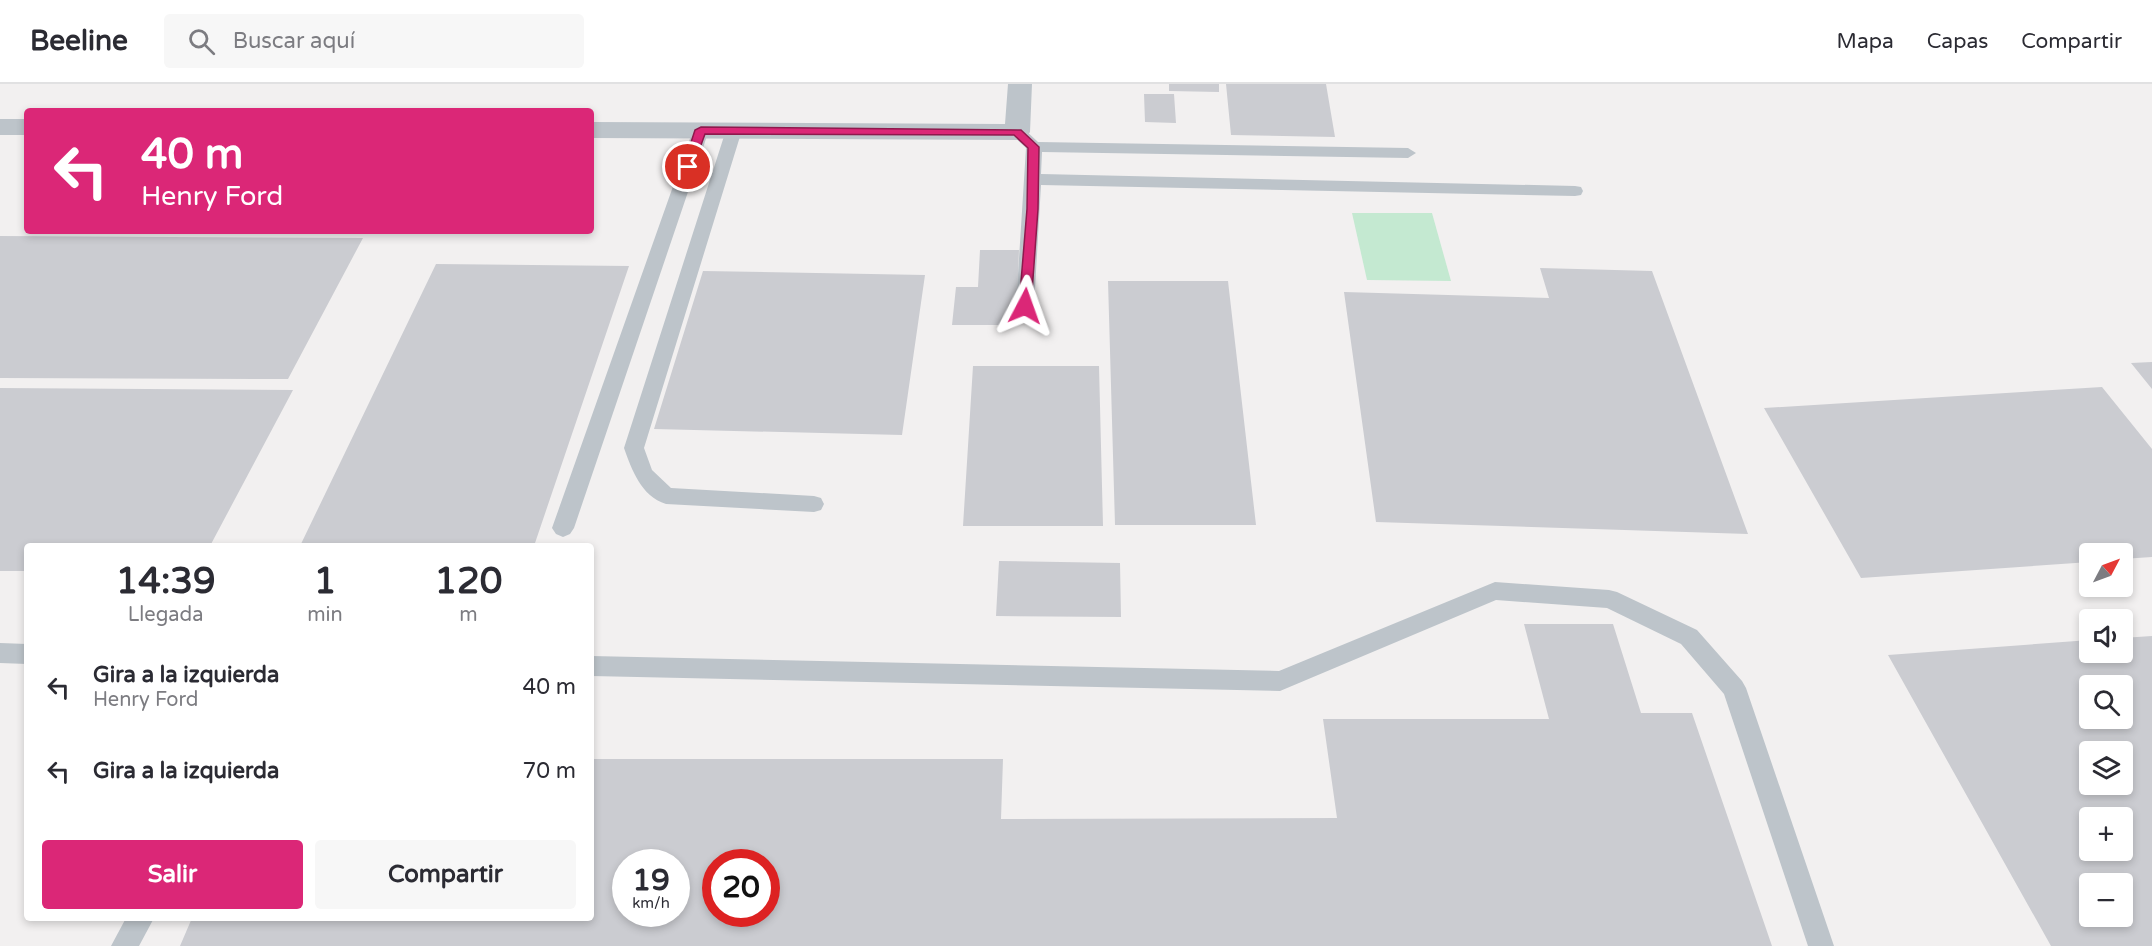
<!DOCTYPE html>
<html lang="es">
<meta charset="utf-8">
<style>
:root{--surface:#fff;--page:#f7f7f7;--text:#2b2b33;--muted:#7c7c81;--line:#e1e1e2;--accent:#db2777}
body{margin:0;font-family:"Varela Round",sans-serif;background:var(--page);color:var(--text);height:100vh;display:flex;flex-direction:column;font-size:22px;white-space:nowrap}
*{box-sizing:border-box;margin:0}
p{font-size:20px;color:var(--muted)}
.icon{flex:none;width:33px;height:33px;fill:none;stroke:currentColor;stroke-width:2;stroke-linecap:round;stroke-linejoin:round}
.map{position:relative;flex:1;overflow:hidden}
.side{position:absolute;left:24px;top:459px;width:570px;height:378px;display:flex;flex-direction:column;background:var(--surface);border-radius:6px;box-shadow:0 3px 9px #0003}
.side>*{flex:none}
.top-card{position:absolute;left:24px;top:24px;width:570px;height:126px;border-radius:6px;box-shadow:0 3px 9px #0003;background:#db2777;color:#fff;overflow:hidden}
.needle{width:39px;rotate:49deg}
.controls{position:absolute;left:2079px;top:459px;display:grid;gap:12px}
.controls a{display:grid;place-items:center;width:54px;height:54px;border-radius:6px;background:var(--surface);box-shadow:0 3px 9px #0003;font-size:30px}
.speed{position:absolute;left:612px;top:765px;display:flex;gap:12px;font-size:30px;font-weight:700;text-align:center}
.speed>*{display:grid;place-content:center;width:78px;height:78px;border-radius:50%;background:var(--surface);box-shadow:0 3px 9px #0003;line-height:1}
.speed small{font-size:15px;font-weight:400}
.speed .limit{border:9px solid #d22;background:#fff;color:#111}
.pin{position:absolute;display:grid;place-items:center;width:51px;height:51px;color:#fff;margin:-26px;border:3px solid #fff;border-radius:50%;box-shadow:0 2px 6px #0007}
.me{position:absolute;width:66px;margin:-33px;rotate:4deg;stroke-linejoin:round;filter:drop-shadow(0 0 4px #0008)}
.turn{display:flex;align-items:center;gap:21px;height:126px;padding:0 18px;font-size:27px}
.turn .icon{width:78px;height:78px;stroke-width:2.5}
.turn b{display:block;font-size:42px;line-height:51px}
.eta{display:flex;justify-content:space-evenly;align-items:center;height:102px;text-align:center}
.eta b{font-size:36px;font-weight:700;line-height:42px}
.button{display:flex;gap:12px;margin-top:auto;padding:12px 18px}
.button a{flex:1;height:69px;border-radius:6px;background:var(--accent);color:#fff;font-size:24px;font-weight:700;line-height:69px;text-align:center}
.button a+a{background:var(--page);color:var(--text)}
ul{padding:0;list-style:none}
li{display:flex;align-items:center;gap:18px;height:84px;padding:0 18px}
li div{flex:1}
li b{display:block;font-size:22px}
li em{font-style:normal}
header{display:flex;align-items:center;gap:36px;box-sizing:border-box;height:84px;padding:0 30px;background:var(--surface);border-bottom:2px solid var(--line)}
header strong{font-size:28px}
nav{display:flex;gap:33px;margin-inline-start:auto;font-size:21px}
.search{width:420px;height:54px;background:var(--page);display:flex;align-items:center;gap:15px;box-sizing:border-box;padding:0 21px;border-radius:6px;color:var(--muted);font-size:22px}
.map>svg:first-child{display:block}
</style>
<header>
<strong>Beeline</strong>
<div class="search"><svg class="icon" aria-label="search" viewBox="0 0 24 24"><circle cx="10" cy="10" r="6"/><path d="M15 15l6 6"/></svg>Buscar aquí</div>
<nav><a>Mapa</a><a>Capas</a><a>Compartir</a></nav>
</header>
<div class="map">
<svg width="2152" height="862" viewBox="0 0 2152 862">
<rect width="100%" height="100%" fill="#f2f0f0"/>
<path fill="#c4e9d1" d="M1352,129h80l19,68 -84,-1z"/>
<path fill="#cbccd1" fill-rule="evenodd" d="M1169,0h50v8l-50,-1z
M1226,0h100l9,53 -104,-2z
M1144,10h30l2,29 -31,-1z
M0,152l363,2 -75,141 -288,-1z
M980,166h39l-3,75h-64l4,-38h22z
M436,180l193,2 -95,280h-234z
M1540,184l112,3 96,263 -372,-12 -32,-230 205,6z
M703,187l222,4 -23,160 -248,-6z
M1108,197h120l28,244h-141z
M2152,278v27l-21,-26z
M973,282h126l4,160h-140z
M2102,303l50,62v108l-30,2v-5h-32v8l-229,16 -97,-170z
M0,304l293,2 -83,156h-183v25h-27z
M999,477l121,2 1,54 -125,-1z
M1524,540h89l28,89h51l80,233h-1592l12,-28h399v-159h412l-2,60 336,-1 -14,-99h226zM626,778h50v52h-50zM716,778h50v52h-50z
M2152,552v310h-101l-163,-291 202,-15v12h32v-14zM2090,602h32v32h-32zM2090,668h32v32h-32zM2090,734h32v32h-32zM2090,800h32v32h-32z"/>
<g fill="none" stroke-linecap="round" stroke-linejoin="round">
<path fill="#bdc4ca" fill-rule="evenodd" d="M701,41l8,5 -135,398 -4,6 -7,3 -7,-3 -4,-6 141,-398z
M734,41l8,5 -98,318 8,22 19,18 143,8 7,2 3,6 -3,6 -7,2 -148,-8c-25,-8 -34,-34 -42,-56l102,-318z
M1017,43l6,1 15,14 370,6 8,5 -8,5 -366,-6 -1,22 534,12 6,1 2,4 -2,4 -6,1 -534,-11 -7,121 -3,5 -6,1 -6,-1 -3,-5 10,-158 -17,-16z
M1495,498l114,8 8,2 80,38 45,51 4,7 88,258h-26l-84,-252 -43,-50 -74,-36 -111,-8 -216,91 -689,-15v-20l688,15z
M0,559l27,1v20l-27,-1z
M126,834h28l-15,28h-28z"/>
<path fill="#bdc4ca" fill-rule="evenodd" d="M1008,0h24l-2,48 -4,6 -9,2 -426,-2v-16l414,2z
M0,35h27v16h-27z"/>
</g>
<path fill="#db2777" stroke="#8e194d" stroke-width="1.5" d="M701,43l320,3 18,17 -1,62 -7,97 -6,4 -6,-4 8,-97 1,-61 -14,-13 -309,-1 -12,33 -1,2h-8l-1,-2 12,-37z"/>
</svg>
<div class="controls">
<a><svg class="needle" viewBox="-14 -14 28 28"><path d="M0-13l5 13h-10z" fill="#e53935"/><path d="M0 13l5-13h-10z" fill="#7c7c81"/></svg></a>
<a><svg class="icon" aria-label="sound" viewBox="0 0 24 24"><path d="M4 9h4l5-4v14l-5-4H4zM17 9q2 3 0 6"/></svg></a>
<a><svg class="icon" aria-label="search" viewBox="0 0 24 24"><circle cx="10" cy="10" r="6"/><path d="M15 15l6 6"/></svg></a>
<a><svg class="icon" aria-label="layers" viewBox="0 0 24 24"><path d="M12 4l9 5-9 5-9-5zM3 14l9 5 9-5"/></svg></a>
<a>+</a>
<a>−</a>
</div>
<div class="speed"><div>19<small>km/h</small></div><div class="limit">20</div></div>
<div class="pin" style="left:688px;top:83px;background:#d93025"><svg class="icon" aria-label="arrive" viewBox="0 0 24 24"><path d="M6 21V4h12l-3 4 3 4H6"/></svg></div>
<svg class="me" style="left:1025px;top:222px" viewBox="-20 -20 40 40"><path d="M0-17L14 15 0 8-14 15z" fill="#db2777" stroke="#fff" stroke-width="4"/></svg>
<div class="top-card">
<div class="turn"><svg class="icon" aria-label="left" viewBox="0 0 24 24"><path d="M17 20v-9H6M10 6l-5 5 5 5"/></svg><div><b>40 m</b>Henry Ford</div></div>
</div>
<section class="side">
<div class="eta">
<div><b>14:39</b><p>Llegada</p></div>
<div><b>1</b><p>min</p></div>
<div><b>120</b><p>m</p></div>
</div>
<ul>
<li><svg class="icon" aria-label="left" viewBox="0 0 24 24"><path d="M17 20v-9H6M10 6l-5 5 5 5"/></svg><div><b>Gira a la izquierda</b><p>Henry Ford</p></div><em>40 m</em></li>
<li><svg class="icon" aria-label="left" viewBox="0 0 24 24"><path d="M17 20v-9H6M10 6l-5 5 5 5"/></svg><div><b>Gira a la izquierda</b></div><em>70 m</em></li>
</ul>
<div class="button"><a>Salir</a><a>Compartir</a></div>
</section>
</div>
